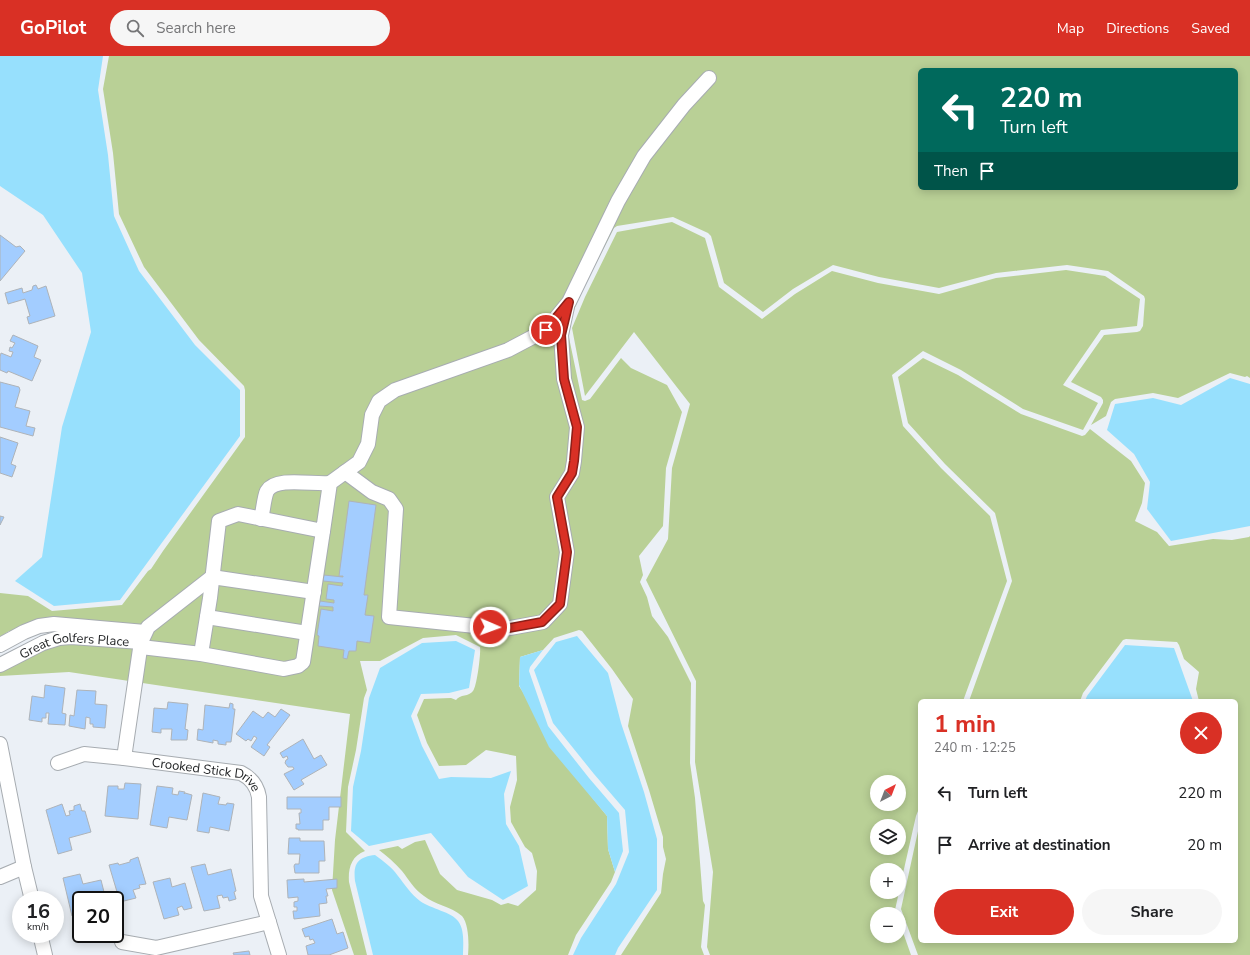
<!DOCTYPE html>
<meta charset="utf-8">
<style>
:root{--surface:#fff;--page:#f6f6f6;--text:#202124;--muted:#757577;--accent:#d93025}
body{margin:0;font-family:"Nunito Sans",sans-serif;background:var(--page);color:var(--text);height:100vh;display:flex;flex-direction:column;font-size:15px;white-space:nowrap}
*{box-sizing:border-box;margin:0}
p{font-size:13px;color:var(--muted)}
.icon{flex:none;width:22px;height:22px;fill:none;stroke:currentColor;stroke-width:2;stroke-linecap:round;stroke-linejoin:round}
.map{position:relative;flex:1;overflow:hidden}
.panel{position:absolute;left:918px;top:643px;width:320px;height:244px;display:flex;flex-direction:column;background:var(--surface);border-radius:6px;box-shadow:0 2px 10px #0003}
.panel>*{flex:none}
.top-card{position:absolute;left:918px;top:12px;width:320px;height:122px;border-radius:6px;box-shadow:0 2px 10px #0003;background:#00695c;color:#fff;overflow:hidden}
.needle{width:26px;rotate:42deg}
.controls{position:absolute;left:870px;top:719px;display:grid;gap:8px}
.controls a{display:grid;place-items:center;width:36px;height:36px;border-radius:50%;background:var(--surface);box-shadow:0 2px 10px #0003;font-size:20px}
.speed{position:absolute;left:12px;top:835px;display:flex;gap:8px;font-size:20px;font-weight:700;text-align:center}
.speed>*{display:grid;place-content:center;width:52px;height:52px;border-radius:50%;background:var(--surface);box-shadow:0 2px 10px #0003;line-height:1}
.speed small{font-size:10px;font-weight:400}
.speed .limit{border:2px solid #111;border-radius:6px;background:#fff;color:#111}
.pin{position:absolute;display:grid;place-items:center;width:34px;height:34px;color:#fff;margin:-17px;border:2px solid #fff;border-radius:50%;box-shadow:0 1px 4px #0007}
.me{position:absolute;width:44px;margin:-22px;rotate:92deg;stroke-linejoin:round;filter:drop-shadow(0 0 3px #0008)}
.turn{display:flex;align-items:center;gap:14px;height:84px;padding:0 16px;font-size:18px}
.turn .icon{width:52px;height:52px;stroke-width:2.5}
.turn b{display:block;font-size:28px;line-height:34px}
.then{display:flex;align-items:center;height:38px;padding:0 16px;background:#0003;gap:8px;font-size:15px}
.round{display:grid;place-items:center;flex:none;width:42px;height:42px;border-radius:21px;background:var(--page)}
.overview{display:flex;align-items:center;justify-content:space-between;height:68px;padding:0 16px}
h1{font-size:24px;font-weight:700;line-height:30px;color:var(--accent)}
.button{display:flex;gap:8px;margin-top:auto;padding:8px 16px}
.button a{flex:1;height:46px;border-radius:24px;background:var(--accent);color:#fff;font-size:16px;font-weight:700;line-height:46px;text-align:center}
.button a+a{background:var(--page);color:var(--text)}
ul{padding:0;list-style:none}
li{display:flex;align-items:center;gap:12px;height:52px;padding:0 16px}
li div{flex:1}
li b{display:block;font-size:15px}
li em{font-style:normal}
header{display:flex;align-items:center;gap:24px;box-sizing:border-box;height:56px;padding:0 20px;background:var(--accent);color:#fff}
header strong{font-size:19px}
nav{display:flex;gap:22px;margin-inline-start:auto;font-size:14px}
.search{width:280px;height:36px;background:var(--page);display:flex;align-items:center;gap:10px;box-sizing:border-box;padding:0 14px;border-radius:22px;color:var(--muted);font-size:15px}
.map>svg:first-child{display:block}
</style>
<header>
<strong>GoPilot</strong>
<div class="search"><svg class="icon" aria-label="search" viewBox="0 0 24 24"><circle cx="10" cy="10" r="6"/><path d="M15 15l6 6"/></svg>Search here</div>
<nav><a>Map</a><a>Directions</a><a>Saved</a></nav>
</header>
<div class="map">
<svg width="1250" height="899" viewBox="0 0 1250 899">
<rect width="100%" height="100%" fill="#ebf0f6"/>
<path fill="#b9d096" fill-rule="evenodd" d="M109,0h1141v322l-3,-2 -2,1 -15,-4 -52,25 -25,-5 -38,6 -4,3 -5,14 -15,9 12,-22v-3l-2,-3 -30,-15 33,-47 33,-3 3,-1 3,-5 2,-27 -1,-3 -36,-25 -41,-6 -71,8 -57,15 -60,-11 -46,-12 -40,24 -30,23 -39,-29 -13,-47 -3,-3 -35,-16 -56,9 -3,2 -34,67 -13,33 15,72 3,1 5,-2 31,-41 10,10 36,17 15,27 -16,56 -3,58 -24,30 4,19 -3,7 7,15 5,19 16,21 23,46 -1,80 5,35 8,103 2,4 -4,42 3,8h-83l40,-62 2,-19 3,-15 -3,-12v-10l-14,-47 -21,-64 5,-27 -21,-30 -30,-38 -3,-1 -25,8 -11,12 -23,7 -1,29 71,109 17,21 1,33 7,23 -4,10 -35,53 -8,20h-100c1,-10 1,-31 -6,-39 -11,-10 -27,-11 -38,-20 -10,-7 -15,-16 -22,-25 -7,-8 -15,-15 -23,-21l19,-4 4,3 13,-7 10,-2 15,34 17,16 35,10 9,5 7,-2 10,3 18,-16 1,-19 -5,-18 -7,-6 -14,-25 -1,-15 7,-27 -1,-24 -30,-6 -20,15 -27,1 -12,-23 -10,-28 7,-16 27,-1 5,2c4,-6 13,-3 17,-9 4,-5 8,-38 7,-44l-24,-12 -33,3 -43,23h-20l7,29 -3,8 -8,52 -8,37 -2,45 19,19c-14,5 -17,18 -16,31l18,73h-13l-22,-65 3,-50 15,-126 -281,-42 -69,4v-4l45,-23 97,-24 -133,6 -9,6v-44l28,3 24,15 70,-6 26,-34 3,-2 12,-18 82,-114v-47l-1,-4 -45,-46 -55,-73 -25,-53 -6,-61 -10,-64zM920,14h316v118h-316z
M672,166l33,16 14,49 43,32 33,-25 37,-23 46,12 61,11 57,-16 70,-8 39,6 35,23 -3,27 -36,4 -38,55 35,18 -15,27 -60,-21 -62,-39 -38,-19 -31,24 11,51 38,42 49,48 17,65 -44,120h-43v105l-4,10 -17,75v-21h-22v22h22l-4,18 1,4h-19v22h22v-15l12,34h-201l-3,-8 6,-75 -18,-110 1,-81 -50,-101 22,-41 4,-71 18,-64 -56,-72 -49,64 -13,-68 13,-31 32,-65zM877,726h22v22h-22zM877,770h22v22h-22z
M923,302l35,17 63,39 61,22 3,-1 5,-6 41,32 14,22 -3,20 -7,18 22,11 12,14 44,-7 19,1 17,-3 1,-1v419h-332l-17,-46 19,-87v119h316v-240h-37l-3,-12 3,-17 -15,-13 -5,-14 -2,-3 -51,-3 -3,1 -40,53 -3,8h-111l43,-120 -17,-68 -50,-49 -37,-41 -10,-46z"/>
<path fill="#97e0fd" d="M0,0h103l-5,34 10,65 6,61 25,55 56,74 45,45v46l-120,164 -66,6 -39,-25 27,-24 20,-130 29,-95 -9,-59 -39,-58 -43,-29z
M1230,322l20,6v142l-79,15 -24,-32 3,-27 -16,-28 -27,-24 8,-26 38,-6 28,7z
M577,580l31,37 13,50 23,69 13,47v51l-39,58 -3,7h-42l8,-17 35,-54 13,-32 -4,-42 -31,-36 -41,-51 -19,-53 22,-28z
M456,585l19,9 -6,38 -20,5 -28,1 -10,22 11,30 17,33 12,-2 40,1 20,-7 -7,23 2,30 13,22 9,40 -25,14 -35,-23 -37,-44 -62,13 -18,-15 2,-44 8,-36 8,-53 11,-30 42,-25z
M1125,589l49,3 19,53h-108l2,-5z
M543,594l-13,17 -1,4 19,55 41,52 30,35 4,38 -8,21 -7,-23 -1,-33 -58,-69 -30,-62 1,-28z
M375,799c8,6 17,12 23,21 7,9 13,18 22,25 11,8 32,11 38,20 7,9 5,24 5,34h-90l-18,-74c-2,-18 3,-24 20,-26z"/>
<path fill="#a3cdff" stroke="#aeb3b8" d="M0,179l16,12 4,-1 5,5 -25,30z
M36,229l2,4 8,-3 9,30 -26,8 -2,-7 3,-1 -5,-17 -17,5 -3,-11 17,-5 1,5 9,-3 1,-4z
M13,279l25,11 -4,11 7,3 -9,21 -24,-10 -1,2 -7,-3v-13l1,-4 10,4 2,-5 -4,-1 1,-4 2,1 3,-5 -5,-2z
M0,326l19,5 1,3 -5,17 15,4 -4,15 9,2 -2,8 -33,-9z
M0,381l18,6 -7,21 5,2 -4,11 -12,-4z
M349,445l27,4 -12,90h4l-3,20 9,1 -4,27 -13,-2 -1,10h-7l-2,8 -4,-1 1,-8 -26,-4 1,-10 -2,-1 4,-26 12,2v-4l-14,-1 1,-5 14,2v-3l-8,-1 2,-15 14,2 1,-3 -20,-2 1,-6 19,2v-1h-4z
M0,460l4,1 -4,8z
M45,629l20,3 -3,25 4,1 -1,11 -17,-1 1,-11h-3v5h-4v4l-13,-2 3,-24 12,2z
M77,634l19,1 -1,13 12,1 -2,23 -12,-1v-3h-3v-6l-4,-1 -1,12 -16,-3 1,-11 4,1z
M168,646l20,2 -3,25 3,1 -1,10h-16l1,-11h-11v4l-9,-1 2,-24 13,1z
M230,647l3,1v5h2l-4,33h-5v3l-8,-1v-3l-5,-1v3l-16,-3 1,-11 5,1 2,-25 24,3z
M281,653l9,6 -23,30 3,2 -6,9 -13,-9 6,-9 -3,-2 -3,5 -3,-2 -2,2 -10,-7 17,-23 10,7 5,-6 7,5z
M303,683l11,20 7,-4 6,10 -26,15 3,4 -10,6 -10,-16 10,-5 -1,-2h-5l-3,-4 1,-3 2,-1 -1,-3 -4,2 -3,-5z
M125,727l16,1 -3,35 -33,-3 3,-30h10v3h6z
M157,730l16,2 -1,6 6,1 1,-4 6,1 -1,2 1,-1 7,2 -5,25 -18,-3 -2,11 -17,-3z
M203,737l17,4 -2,7 8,1 1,-2 7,1 -5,27 -19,-4 -1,6 -12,-2z
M287,741h54v10h-12v13h-6v10h-25v-1h-2v-5h4l-1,-11h2v-4h-14z
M62,748l4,12 4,-1 -1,-4 5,-1v-4l6,-2 2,7h3l6,21 -22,6 3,12 -14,4 -12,-44z
M289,782h11v3h24l1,20h-6v12h-24l-1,-7 1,-2h4l1,-10h-12z
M138,801l8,27 -7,1 1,3 -7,2 3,8 -16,4 -11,-37 9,-2 1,2 11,-3v-2z
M205,808l3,11 23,-6 5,22 -2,1 2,7 -7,2 -1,-4 -5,1 -1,-3 -5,1 3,12 -16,3 -13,-44z
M80,818l3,10 18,-4 5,20h-25v14l-9,2 -9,-38z
M170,822l2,9 13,-4 7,25 -8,2 -2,-4 -5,2 2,7 -15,4 -11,-37z
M304,823v3l33,-3v9l-11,1 2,7h-2l1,7 -8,1 1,12 -26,3 -1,-8h4v-4h-3v-5l4,-1v-4l-10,1 -1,-18z
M332,863l5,15 6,-2 5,16 -19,7h-21l-2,-9 9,-3 -2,-4 -3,1 -1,-4 -4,1 -3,-8z
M249,895l1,4h-16l-1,-2z"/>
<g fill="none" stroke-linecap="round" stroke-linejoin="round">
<defs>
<g id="minor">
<path d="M345,416l27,20 17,7 7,10 -7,108 115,12 39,-7 17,-18 7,-52 -10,-55 15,-24 2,-12 3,-34 -13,-48 -3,-44 6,-28"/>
<path d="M261,463c2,-7 3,-22 6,-28 9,-15 47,-6 63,-8"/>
<path d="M212,521l102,15"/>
<path d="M207,561l100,16"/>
<path d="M0,589l24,-13 15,-6 15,-2 91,8"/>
<path d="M141,591l60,7 9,-56 9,-77 19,-7 85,17 7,-48 29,-21 9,-18 4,-29 7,-14 16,-11 113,-40 38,-20 23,-28 49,-101 26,-45 40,-51 25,-27"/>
<path d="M201,598l83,15 14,-3 5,-4 20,-131"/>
<path id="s1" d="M0,609l43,-22 16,-5 12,-1 70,5"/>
<path d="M0,688l24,123 8,33"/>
<path d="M124,702l17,-116 7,-15 64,-50"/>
<path id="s2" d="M58,707l26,-9 40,4 117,15c10,5 16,12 18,24l2,99 18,59"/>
<path d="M0,821l24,-10"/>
<path d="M40,878l5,21"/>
<path d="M122,886l34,6 113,-26"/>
</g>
</defs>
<use href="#minor" stroke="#a7acb1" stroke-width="16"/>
<use href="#minor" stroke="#fff" stroke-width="14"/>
</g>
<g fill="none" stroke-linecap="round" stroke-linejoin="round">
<defs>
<path id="route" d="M490,571l14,2 38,-7 18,-18 7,-52 -10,-55 15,-24 2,-12 3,-34 -13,-48 -3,-44 8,-33 -23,28"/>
</defs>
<use href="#route" stroke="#8d1f18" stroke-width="10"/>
<use href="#route" stroke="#d93025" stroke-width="7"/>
</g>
<g text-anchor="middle" stroke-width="3" stroke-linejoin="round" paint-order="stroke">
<g font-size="13" fill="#242628" stroke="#fcfdfe">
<text dy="5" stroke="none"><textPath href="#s1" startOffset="79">Great Golfers Place</textPath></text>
<text dy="5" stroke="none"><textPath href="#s2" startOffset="153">Crooked Stick Drive</textPath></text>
</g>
</g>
</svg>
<div class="controls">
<a><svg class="needle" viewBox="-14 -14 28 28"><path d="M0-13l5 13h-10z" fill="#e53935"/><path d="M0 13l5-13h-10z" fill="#757577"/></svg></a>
<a><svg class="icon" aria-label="layers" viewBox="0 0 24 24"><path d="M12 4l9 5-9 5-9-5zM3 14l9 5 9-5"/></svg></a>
<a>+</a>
<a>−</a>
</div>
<div class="speed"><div>16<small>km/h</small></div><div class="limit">20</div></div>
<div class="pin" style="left:546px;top:274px;background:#d93025"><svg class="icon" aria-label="arrive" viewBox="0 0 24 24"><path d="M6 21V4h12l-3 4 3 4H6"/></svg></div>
<svg class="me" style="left:490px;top:571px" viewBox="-20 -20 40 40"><circle r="17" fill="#d93025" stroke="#fff" stroke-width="3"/><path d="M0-11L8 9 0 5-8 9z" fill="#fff"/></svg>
<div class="top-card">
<div class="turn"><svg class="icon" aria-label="left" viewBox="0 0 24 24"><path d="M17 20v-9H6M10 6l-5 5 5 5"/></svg><div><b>220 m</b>Turn left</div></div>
<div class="then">Then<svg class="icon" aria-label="arrive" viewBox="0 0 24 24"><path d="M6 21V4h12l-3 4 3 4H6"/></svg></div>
</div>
<section class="panel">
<div class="overview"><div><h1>1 min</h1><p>240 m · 12:25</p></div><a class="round" style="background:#d93025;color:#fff"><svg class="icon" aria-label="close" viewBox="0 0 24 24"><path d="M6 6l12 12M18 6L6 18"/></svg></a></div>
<ul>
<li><svg class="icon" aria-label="left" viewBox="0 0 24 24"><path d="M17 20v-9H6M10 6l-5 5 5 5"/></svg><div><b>Turn left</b></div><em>220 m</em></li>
<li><svg class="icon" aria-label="arrive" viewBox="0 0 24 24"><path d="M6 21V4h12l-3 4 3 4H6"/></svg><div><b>Arrive at destination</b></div><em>20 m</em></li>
</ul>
<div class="button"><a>Exit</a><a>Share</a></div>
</section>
</div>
